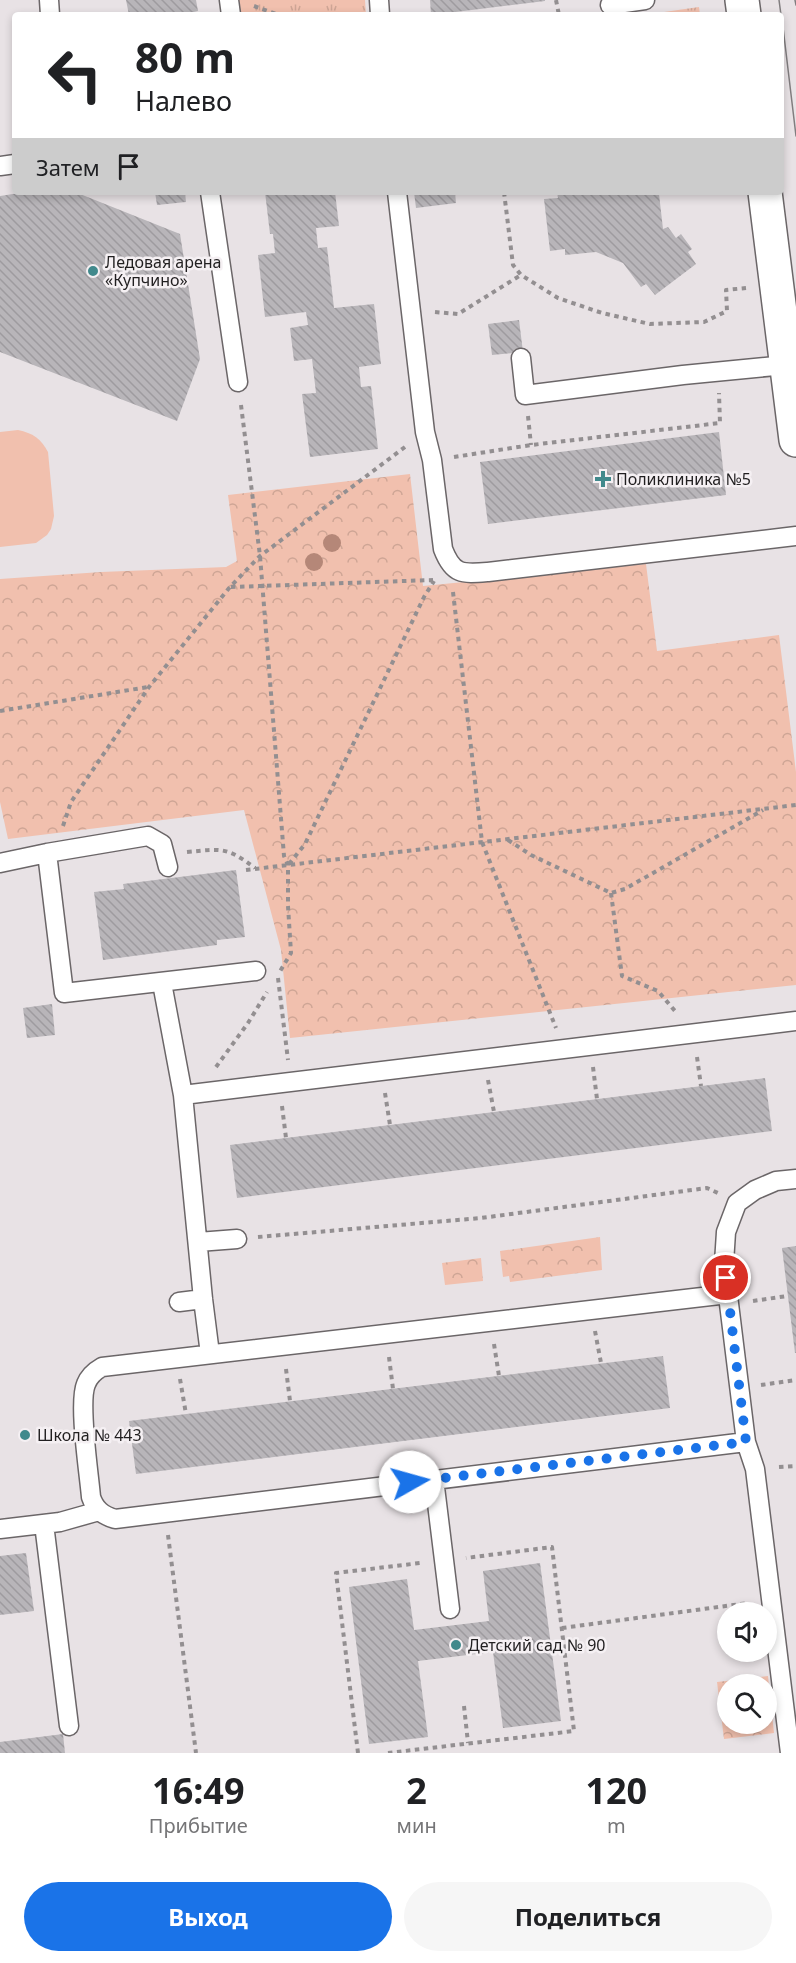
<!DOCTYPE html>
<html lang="ru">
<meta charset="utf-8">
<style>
:root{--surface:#fff;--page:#f6f6f6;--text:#202124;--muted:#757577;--accent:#1a73e8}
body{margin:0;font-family:"Noto Sans",sans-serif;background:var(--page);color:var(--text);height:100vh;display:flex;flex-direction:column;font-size:22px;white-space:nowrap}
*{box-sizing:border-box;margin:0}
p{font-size:20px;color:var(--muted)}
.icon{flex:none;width:33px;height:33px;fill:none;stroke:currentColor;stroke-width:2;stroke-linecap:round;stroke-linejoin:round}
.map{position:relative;height:1753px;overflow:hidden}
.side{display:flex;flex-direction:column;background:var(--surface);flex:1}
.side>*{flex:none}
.guide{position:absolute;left:12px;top:12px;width:772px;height:183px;border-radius:6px;box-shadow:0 3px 9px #0003;background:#fff;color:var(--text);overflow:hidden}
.fabs{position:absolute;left:717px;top:1602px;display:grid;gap:12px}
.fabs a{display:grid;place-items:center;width:60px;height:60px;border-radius:50%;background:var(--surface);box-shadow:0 3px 9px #0003;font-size:30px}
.pin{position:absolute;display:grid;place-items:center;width:51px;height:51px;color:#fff;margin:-26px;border:3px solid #fff;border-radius:50%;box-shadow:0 2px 6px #0007}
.me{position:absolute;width:66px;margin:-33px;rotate:83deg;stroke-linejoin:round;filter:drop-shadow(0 0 4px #0008)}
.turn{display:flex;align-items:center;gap:21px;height:126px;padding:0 24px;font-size:27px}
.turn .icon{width:78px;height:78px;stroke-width:2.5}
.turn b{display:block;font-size:42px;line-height:51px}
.then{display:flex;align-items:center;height:57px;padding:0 24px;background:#0003;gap:12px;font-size:22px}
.eta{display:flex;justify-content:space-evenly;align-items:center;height:102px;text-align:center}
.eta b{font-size:36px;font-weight:700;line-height:42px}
.cta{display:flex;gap:12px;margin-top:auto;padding:12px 24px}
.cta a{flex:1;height:69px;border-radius:36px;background:var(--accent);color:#fff;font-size:24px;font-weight:700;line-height:69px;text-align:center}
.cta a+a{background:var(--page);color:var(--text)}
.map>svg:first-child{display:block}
</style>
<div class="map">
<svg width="796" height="1753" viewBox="0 0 796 1753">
<defs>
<pattern id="grass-tufts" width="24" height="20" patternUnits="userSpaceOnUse" patternTransform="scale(1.5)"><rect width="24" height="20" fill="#f1c0ae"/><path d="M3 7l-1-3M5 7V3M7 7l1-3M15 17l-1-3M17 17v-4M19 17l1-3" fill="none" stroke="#cea595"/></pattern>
<pattern id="park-crowns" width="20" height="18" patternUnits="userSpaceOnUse" patternTransform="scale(1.5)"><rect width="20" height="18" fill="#f1c0ae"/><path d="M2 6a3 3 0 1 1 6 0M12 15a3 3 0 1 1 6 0" fill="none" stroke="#cea595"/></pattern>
<pattern id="building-back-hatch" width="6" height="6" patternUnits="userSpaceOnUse" patternTransform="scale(1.5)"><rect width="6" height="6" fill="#b8b5b9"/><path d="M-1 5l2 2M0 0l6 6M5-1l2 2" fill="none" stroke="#9e9b9f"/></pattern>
</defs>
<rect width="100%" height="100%" fill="#e8e2e5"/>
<path fill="url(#grass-tufts)" d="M238,0h127l1,15h-126z
M699,7l1,8h-57z"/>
<path fill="url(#park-crowns)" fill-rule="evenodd" d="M410,474l13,112 223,-22 11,87 122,-16 17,137v213l-506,53 -9,-88 -37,-140 -236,29 -8,-37v-223l101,-7 125,-5 11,-6 -9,-66z
M600,1237l2,33 -92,12 -1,-6 -6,1 -3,-26z
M481,1258l2,23 -38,4 -3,-22z
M768,1676l6,57 -50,6 -7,-57zM728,1684h38v40h-38z"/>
<path fill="#f1c0ae" d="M18,430c15,3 23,9 30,22l6,64 -3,13 -4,6 -11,8 -36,4v-115z"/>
<path fill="url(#building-back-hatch)" d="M126,0h70l2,11 -18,4h-51z
M430,0h115v1l-114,14z
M26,192h49l105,42 20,125 -23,62 -177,-69v-156z
M155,192h30l1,10 -29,3z
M265,192h70l4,34 -23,2 2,20 9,-1 7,61 40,-4 7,60 -22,3 2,20 10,-1 7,63 -68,8 -8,-63 14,-1 -4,-34 -18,2 -4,-33 18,-3 -2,-13 -41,5 -7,-62 17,-2 -2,-19h-3z
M414,192h41l1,11 -40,5z
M557,192h107l-5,2 4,35 5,-2 8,11 5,-4 11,15 -4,3 8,12 -41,31 -9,-11 -5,3 -18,-24 -27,-11 -31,3v-6l-15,2 -6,-52 14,-1z
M519,320l4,32 -31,3 -4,-31z
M719,432l7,63 -238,29 -8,-62z
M236,870l9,67 -28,3v5l-114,15 -9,-68 30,-3 -1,-5z
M52,1004l3,31 -28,3 -4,-30z
M765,1078l7,53 -535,67 -7,-53z
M796,1246v107h-1l-13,-105z
M663,1356l7,52 -534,66 -7,-53z
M26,1553l8,58 -34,4v-59z
M540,1563l21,158 -58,7 -10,-76 -75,9 10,76 -59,7 -20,-157 58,-8 7,51 75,-9 -6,-50z
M63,1734l2,19h-65v-11z"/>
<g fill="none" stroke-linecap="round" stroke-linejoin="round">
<defs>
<path id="service" d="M49,0l1,15
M229,0l2,15
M379,0l1,15
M610,5l35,-5
M0,166l15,-2
M210,192l28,190
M397,192l28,240 7,28 11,89c10,26 19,25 45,23l308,-36
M521,358l4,37 158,-20 103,-10
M47,853l17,140 192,-22
M0,863l47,-10 101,-17 14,8 6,23
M162,983l21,112 20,204 7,55
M183,1095l613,-74
M198,1242l39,-3
M728,1294l-626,73c-7,4 -13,9 -16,17 -8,19 3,89 5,113 4,12 11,18 24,22l631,-77
M179,1302l24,-3
M434,1479l16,130
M44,1524l25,202
M0,1529l60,-7 39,-11
M790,1753l-35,-284 -9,-27 -22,-179 2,-31 11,-29 18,-13 21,-9 20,-2"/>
<path id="minor" d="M742,0l2,15
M765,192l31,248"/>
</defs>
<use href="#service" stroke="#6b6668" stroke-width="21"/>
<use href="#minor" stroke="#6b6668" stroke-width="36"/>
<path stroke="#938f91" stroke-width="4" stroke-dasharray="4.5 4.5" stroke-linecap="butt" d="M556,0l3,15
M254,6l25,9
M504,192l9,73 8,10 37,23 44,15 48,11 54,-2 23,-11 -1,-21 20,-2
M435,312l23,2 63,-39
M241,405l19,151 24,300 4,9v41l3,47 -12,20
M528,416l3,29
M454,457l77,-12 189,-22 -1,-30
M231,587l202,-7
M453,592l29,250 74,186
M0,711l148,-24
M63,826l8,-24 78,-115 81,-100 30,-31 145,-109
M508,840l23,15 80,38 14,-4 138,-79
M187,852c34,-3 39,-6 68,16
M289,864l16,-20 119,-247 10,-16
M246,870l550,-65
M611,893l11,83 36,15 17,20
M278,978l10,82
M697,1057l4,29
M216,1067l32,-44 19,-31
M593,1067l4,32
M488,1080l6,32
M385,1093l5,32
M282,1106l4,32
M258,1237l223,-19 226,-30 11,5
M753,1301l34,-5
M595,1331l6,32
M494,1344l5,32
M389,1357l4,32
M286,1369l4,32
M180,1379l6,35
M761,1385l35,-5
M779,1467l17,-1
M168,1535l28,218
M562,1628l186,-25
M464,1706l4,37
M358,1753l-22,-180 84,-10
M388,1753l186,-22 -22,-184 -86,11"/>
<use href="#service" stroke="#fff" stroke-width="18"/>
<use href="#minor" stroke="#fff" stroke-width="33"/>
<path stroke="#817d7f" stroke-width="1.5" d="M779,0l2,15
M795,0l1,5
M782,19l14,117"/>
</g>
<g fill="#b58778">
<circle cx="332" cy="543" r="9"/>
<circle cx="314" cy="562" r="9"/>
</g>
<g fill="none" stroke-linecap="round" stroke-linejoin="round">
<path stroke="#1a73e8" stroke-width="10" stroke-dasharray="0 18" d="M410,1482l336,-40 -20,-164"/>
</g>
<g fill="#41898c" stroke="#f5f0f3" stroke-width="2">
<circle cx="93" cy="271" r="6"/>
<path d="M600 470h6v6h6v6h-6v6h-6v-6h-6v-6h6z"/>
<circle cx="25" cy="1435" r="6"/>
<circle cx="456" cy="1645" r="6"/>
</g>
<g text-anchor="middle" stroke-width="5" stroke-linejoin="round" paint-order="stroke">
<g font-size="16" fill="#211f20" stroke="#f5f0f3" text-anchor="start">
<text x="105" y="268">Ледовая арена<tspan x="105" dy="18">«Купчино»</tspan></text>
<text x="616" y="485">Поликлиника №5</text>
<text x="37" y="1441">Школа № 443</text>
<text x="468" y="1651">Детский сад № 90</text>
</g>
</g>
</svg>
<div class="fabs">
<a><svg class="icon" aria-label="sound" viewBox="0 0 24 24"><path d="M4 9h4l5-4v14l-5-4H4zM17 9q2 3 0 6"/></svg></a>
<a><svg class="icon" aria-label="search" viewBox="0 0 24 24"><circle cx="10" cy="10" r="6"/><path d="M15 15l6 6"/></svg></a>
</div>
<div class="pin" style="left:726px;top:1278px;background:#d93025"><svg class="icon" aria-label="arrive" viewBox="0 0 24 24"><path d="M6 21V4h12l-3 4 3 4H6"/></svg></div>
<svg class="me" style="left:410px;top:1482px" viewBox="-20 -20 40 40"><circle r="19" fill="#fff"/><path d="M0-13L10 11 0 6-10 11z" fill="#1a73e8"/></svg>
<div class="guide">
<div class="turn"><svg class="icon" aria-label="left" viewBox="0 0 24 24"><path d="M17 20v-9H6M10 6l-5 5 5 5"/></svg><div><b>80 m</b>Налево</div></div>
<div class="then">Затем<svg class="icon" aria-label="arrive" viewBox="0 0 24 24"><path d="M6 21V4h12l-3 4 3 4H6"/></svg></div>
</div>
</div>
<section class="side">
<div class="eta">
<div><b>16:49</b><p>Прибытие</p></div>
<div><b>2</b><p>мин</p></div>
<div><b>120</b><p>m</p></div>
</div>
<div class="cta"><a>Выход</a><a>Поделиться</a></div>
</section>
